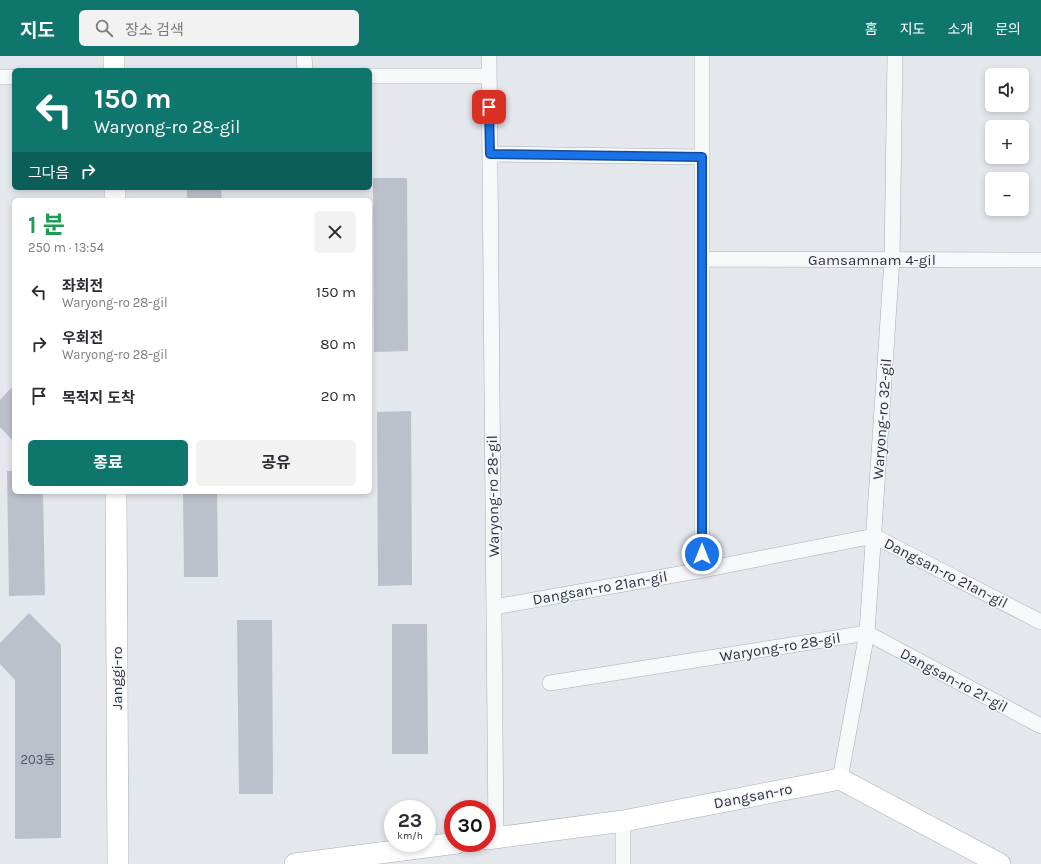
<!DOCTYPE html>
<html lang="ko">
<meta charset="utf-8">
<style>
:root{--surface:#fff;--page:#f2f2f3;--text:#2b2b33;--muted:#7c7c81;--accent:#0f766e}
body{margin:0;font-family:Karla,"Noto Sans KR",sans-serif;background:var(--page);color:var(--text);height:100vh;display:flex;flex-direction:column;font-size:15px;white-space:nowrap}
*{box-sizing:border-box;margin:0}
p{font-size:13px;color:var(--muted)}
.icon{flex:none;width:22px;height:22px;fill:none;stroke:currentColor;stroke-width:2;stroke-linecap:round;stroke-linejoin:round}
.map{position:relative;flex:1;overflow:hidden}
.details{position:absolute;left:12px;top:142px;width:360px;height:296px;display:flex;flex-direction:column;background:var(--surface);border-radius:6px;box-shadow:0 2px 6px #0003}
.details>*{flex:none}
.hud{position:absolute;left:12px;top:12px;width:360px;height:122px;border-radius:6px;box-shadow:0 2px 6px #0003;background:#0f766e;color:#fff;overflow:hidden}
.buttons{position:absolute;left:985px;top:12px;display:grid;gap:8px}
.buttons a{display:grid;place-items:center;width:44px;height:44px;border-radius:6px;background:var(--surface);box-shadow:0 2px 6px #0003;font-size:20px}
.speed{position:absolute;left:384px;top:744px;display:flex;gap:8px;font-size:20px;font-weight:700;text-align:center}
.speed>*{display:grid;place-content:center;width:52px;height:52px;border-radius:50%;background:var(--surface);box-shadow:0 2px 6px #0003;line-height:1}
.speed small{font-size:10px;font-weight:400}
.speed .limit{border:6px solid #d22;background:#fff;color:#111}
.pin{position:absolute;display:grid;place-items:center;width:34px;height:34px;color:#fff;margin:-17px;border-radius:8px;box-shadow:0 2px 6px #0006}
.me{position:absolute;width:44px;margin:-22px;rotate:0deg;stroke-linejoin:round;filter:drop-shadow(0 0 3px #0008)}
.turn{display:flex;align-items:center;gap:14px;height:84px;padding:0 16px;font-size:18px}
.turn .icon{width:52px;height:52px;stroke-width:2.5}
.turn b{display:block;font-size:28px;line-height:34px}
.then{display:flex;align-items:center;height:38px;padding:0 16px;background:#0003;gap:8px;font-size:15px}
.round{display:grid;place-items:center;flex:none;width:42px;height:42px;border-radius:6px;background:var(--page)}
.overview{display:flex;align-items:center;justify-content:space-between;height:68px;padding:0 16px}
h1{font-size:24px;font-weight:700;line-height:30px;color:#1e9e55}
.cta{display:flex;gap:8px;margin-top:auto;padding:8px 16px}
.cta a{flex:1;height:46px;border-radius:6px;background:var(--accent);color:#fff;font-size:16px;font-weight:700;line-height:46px;text-align:center}
.cta a+a{background:var(--page);color:var(--text)}
ul{padding:0;list-style:none}
li{display:flex;align-items:center;gap:12px;height:52px;padding:0 16px}
li div{flex:1}
li b{display:block;font-size:15px}
li em{font-style:normal}
header{display:flex;align-items:center;gap:24px;box-sizing:border-box;height:56px;padding:0 20px;background:var(--accent);color:#fff}
header strong{font-size:19px}
nav{display:flex;gap:22px;margin-inline-start:auto;font-size:14px}
.search{width:280px;height:36px;background:var(--page);display:flex;align-items:center;gap:10px;box-sizing:border-box;padding:0 14px;border-radius:6px;color:var(--muted);font-size:15px}
.map>svg:first-child{display:block}
</style>
<header>
<strong>지도</strong>
<div class="search"><svg class="icon" aria-label="search" viewBox="0 0 24 24"><circle cx="10" cy="10" r="6"/><path d="M15 15l6 6"/></svg>장소 검색</div>
<nav><a>홈</a><a>지도</a><a>소개</a><a>문의</a></nav>
</header>
<div class="map">
<svg width="1041" height="808" viewBox="0 0 1041 808">
<rect width="100%" height="100%" fill="#e4e7ec"/>
<path fill="#bbc0ca" d="M373,122h34l1,173 -34,1z
M187,132h34l1,12h-35z
M14,329v57l-14,-15v-27z
M411,355l1,174 -34,1 -1,-174z
M7,415h7v21h29l2,103 -36,1z
M183,436h34l1,85h-34z
M29,557l32,32v193l-46,1v-159l-15,-16v-21z
M237,564h35l1,174h-34z
M392,568h35l1,130h-36z"/>
<g fill="none" stroke-linecap="round" stroke-linejoin="round">
<defs>
<path id="minor" d="M304,0l1,14
M489,0l7,782
M702,0v514
M370,20h119
M0,21h14
M490,98l212,3
M702,203l339,1
M494,551l208,-37 172,-34 167,86
M550,627l317,-50 174,93
M840,723l27,-146 25,-373 3,-204
M623,765v43"/>
<path id="secondary" d="M114,0v14
M115,132v12
M116,436l2,372
M487,783l136,-18 217,-42 160,85
M295,808l162,-21"/>
</defs>
<use href="#minor" stroke="#a9aeb7" stroke-width="16"/>
<use href="#secondary" stroke="#a9aeb7" stroke-width="22"/>
<use href="#minor" stroke="#f7f8fa" stroke-width="15"/>
<use href="#secondary" stroke="#fff" stroke-width="21"/>
</g>
<g fill="none" stroke-linecap="round" stroke-linejoin="round">
<defs>
<path id="route" d="M489,51l1,47 212,3v397"/>
</defs>
<use href="#route" stroke="#114b97" stroke-width="10"/>
<use href="#route" stroke="#1a73e8" stroke-width="7"/>
</g>
<g text-anchor="middle" stroke-width="3" stroke-linejoin="round" paint-order="stroke">
<g font-size="13" fill="#4f5766">
<text x="38" y="708">203동</text>
</g>
<g font-size="15" fill="#2b3445" stroke="#f4f6f9">
<text x="872" y="209">Gamsamnam 4-gil</text>
<text transform="translate(882 363) rotate(-86)" y="5">Waryong-ro 32-gil</text>
<text transform="translate(493 440) rotate(-91)" y="5">Waryong-ro 28-gil</text>
<text transform="translate(946 517) rotate(27)" y="5">Dangsan-ro 21an-gil</text>
<text transform="translate(600 532) rotate(-10)" y="5">Dangsan-ro 21an-gil</text>
<text transform="translate(780 591) rotate(-9)" y="5">Waryong-ro 28-gil</text>
<text transform="translate(117 622) rotate(-90)" y="5">Janggi-ro</text>
<text transform="translate(954 624) rotate(28)" y="5">Dangsan-ro 21-gil</text>
<text transform="translate(753 740) rotate(-11)" y="5">Dangsan-ro</text>
</g>
</g>
</svg>
<div class="buttons">
<a><svg class="icon" aria-label="sound" viewBox="0 0 24 24"><path d="M4 9h4l5-4v14l-5-4H4zM17 9q2 3 0 6"/></svg></a>
<a>+</a>
<a>−</a>
</div>
<div class="speed"><div>23<small>km/h</small></div><div class="limit">30</div></div>
<div class="pin" style="left:489px;top:51px;background:#d93025"><svg class="icon" aria-label="arrive" viewBox="0 0 24 24"><path d="M6 21V4h12l-3 4 3 4H6"/></svg></div>
<svg class="me" style="left:702px;top:498px" viewBox="-20 -20 40 40"><circle r="17" fill="#1a73e8" stroke="#fff" stroke-width="3"/><path d="M0-11L8 9 0 5-8 9z" fill="#fff"/></svg>
<div class="hud">
<div class="turn"><svg class="icon" aria-label="left" viewBox="0 0 24 24"><path d="M17 20v-9H6M10 6l-5 5 5 5"/></svg><div><b>150 m</b>Waryong-ro 28-gil</div></div>
<div class="then">그다음<svg class="icon" aria-label="right" viewBox="0 0 24 24"><path d="M7 20v-9h11M14 6l5 5-5 5"/></svg></div>
</div>
<section class="details">
<div class="overview"><div><h1>1 분</h1><p>250 m · 13:54</p></div><a class="round"><svg class="icon" aria-label="close" viewBox="0 0 24 24"><path d="M6 6l12 12M18 6L6 18"/></svg></a></div>
<ul>
<li><svg class="icon" aria-label="left" viewBox="0 0 24 24"><path d="M17 20v-9H6M10 6l-5 5 5 5"/></svg><div><b>좌회전</b><p>Waryong-ro 28-gil</p></div><em>150 m</em></li>
<li><svg class="icon" aria-label="right" viewBox="0 0 24 24"><path d="M7 20v-9h11M14 6l5 5-5 5"/></svg><div><b>우회전</b><p>Waryong-ro 28-gil</p></div><em>80 m</em></li>
<li><svg class="icon" aria-label="arrive" viewBox="0 0 24 24"><path d="M6 21V4h12l-3 4 3 4H6"/></svg><div><b>목적지 도착</b></div><em>20 m</em></li>
</ul>
<div class="cta"><a>종료</a><a>공유</a></div>
</section>
</div>
